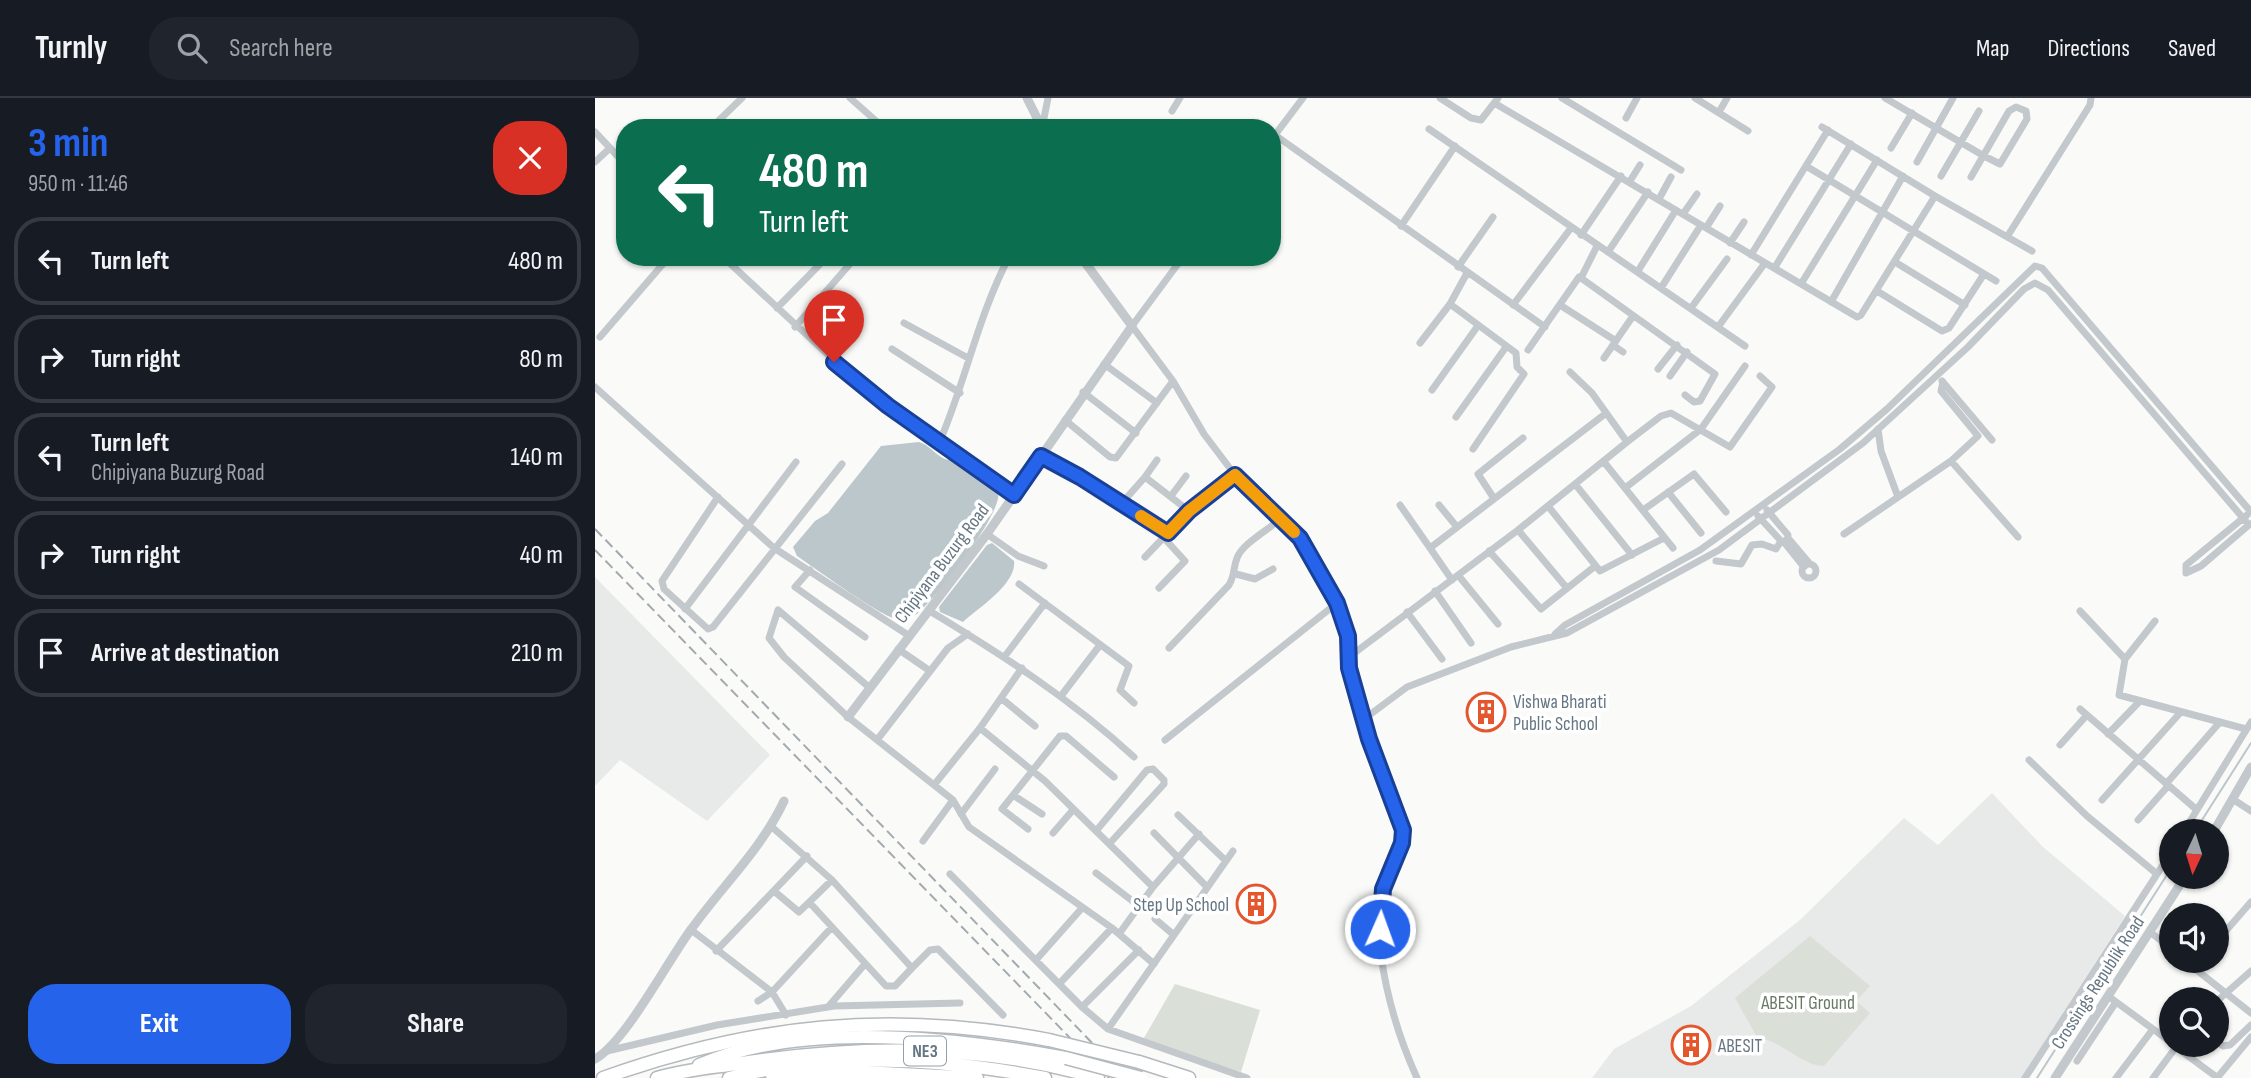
<!DOCTYPE html>
<meta charset="utf-8">
<style>
:root{--surface:#171b24;--page:#20242c;--text:#f1f3f6;--muted:#9ea1a6;--line:#363941;--accent:#2563eb}
body{margin:0;font-family:"Sofia Sans Condensed",sans-serif;background:var(--page);color:var(--text);height:100vh;display:flex;flex-direction:column;font-size:26px;white-space:nowrap}
*{box-sizing:border-box;margin:0}
p{font-size:23px;color:var(--muted)}
.icon{flex:none;width:38px;height:38px;fill:none;stroke:currentColor;stroke-width:2;stroke-linecap:round;stroke-linejoin:round}
.map{position:relative;flex:1;overflow:hidden}
.side{display:flex;flex-direction:column;background:var(--surface);width:595px}
.side>*{flex:none}
.banner{position:absolute;left:21px;top:21px;width:665px;height:147px;border-radius:28px;box-shadow:0 2px 5px #0004;background:#0b6e4f;color:#fff;overflow:hidden}
.needle{width:46px;rotate:184deg}
.buttons{position:absolute;left:1564px;top:721px;display:grid;gap:14px}
.buttons a{display:grid;place-items:center;width:70px;height:70px;border-radius:50%;background:var(--surface);box-shadow:0 2px 5px #0004;font-size:35px}
.pin{position:absolute;display:grid;place-items:center;width:60px;height:60px;color:#fff;margin:-72px -30px;border-radius:50% 50% 50% 0;rotate:-45deg;box-shadow:0 0 7px #0007}
.pin .icon{rotate:45deg}
.me{position:absolute;width:77px;margin:-38px;rotate:2deg;stroke-linejoin:round;filter:drop-shadow(0 0 5px #0008)}
.turn{display:flex;align-items:center;gap:24px;height:147px;padding:0 28px;font-size:32px}
.turn .icon{width:91px;height:91px;stroke-width:2.5}
.turn b{display:block;font-size:49px;line-height:60px}
.round{display:grid;place-items:center;flex:none;width:74px;height:74px;border-radius:28px;background:var(--page)}
.head{display:flex;align-items:center;justify-content:space-between;height:119px;padding:0 28px}
h1{font-size:42px;font-weight:700;line-height:52px;color:var(--accent)}
.action{display:flex;gap:14px;margin-top:auto;padding:14px 28px}
.action a{flex:1;height:80px;border-radius:28px;background:var(--accent);color:#fff;font-size:28px;font-weight:700;line-height:80px;text-align:center}
.action a+a{background:var(--page);color:var(--text)}
ul{padding:0;list-style:none}
li{display:flex;align-items:center;gap:21px;height:88px;margin:0 14px 10px;padding:0 14px;border:4px solid var(--line);border-radius:28px}
li div{flex:1}
li b{display:block;font-size:26px}
li em{font-style:normal}
header{display:flex;align-items:center;gap:42px;box-sizing:border-box;height:98px;padding:0 35px;background:var(--surface);border-bottom:2px solid var(--line)}
header strong{font-size:33px}
nav{display:flex;gap:38px;margin-inline-start:auto;font-size:24px}
.search{width:490px;height:63px;background:var(--page);display:flex;align-items:center;gap:18px;box-sizing:border-box;padding:0 24px;border-radius:28px;color:var(--muted);font-size:26px}
main{display:flex;flex:1;min-height:0}
.map>svg:first-child{display:block}
</style>
<header>
<strong>Turnly</strong>
<div class="search"><svg class="icon" aria-label="search" viewBox="0 0 24 24"><circle cx="10" cy="10" r="6"/><path d="M15 15l6 6"/></svg>Search here</div>
<nav><a>Map</a><a>Directions</a><a>Saved</a></nav>
</header>
<main>
<section class="side">
<div class="head"><div><h1>3 min</h1><p>950 m · 11:46</p></div><a class="round" style="background:#d93025;color:#fff"><svg class="icon" aria-label="close" viewBox="0 0 24 24"><path d="M6 6l12 12M18 6L6 18"/></svg></a></div>
<ul>
<li><svg class="icon" aria-label="left" viewBox="0 0 24 24"><path d="M17 20v-9H6M10 6l-5 5 5 5"/></svg><div><b>Turn left</b></div><em>480 m</em></li>
<li><svg class="icon" aria-label="right" viewBox="0 0 24 24"><path d="M7 20v-9h11M14 6l5 5-5 5"/></svg><div><b>Turn right</b></div><em>80 m</em></li>
<li><svg class="icon" aria-label="left" viewBox="0 0 24 24"><path d="M17 20v-9H6M10 6l-5 5 5 5"/></svg><div><b>Turn left</b><p>Chipiyana Buzurg Road</p></div><em>140 m</em></li>
<li><svg class="icon" aria-label="right" viewBox="0 0 24 24"><path d="M7 20v-9h11M14 6l5 5-5 5"/></svg><div><b>Turn right</b></div><em>40 m</em></li>
<li><svg class="icon" aria-label="arrive" viewBox="0 0 24 24"><path d="M6 21V4h12l-3 4 3 4H6"/></svg><div><b>Arrive at destination</b></div><em>210 m</em></li>
</ul>
<div class="action"><a>Exit</a><a>Share</a></div>
</section>
<div class="map">
<svg width="1656" height="980" viewBox="0 0 1656 980">
<rect width="100%" height="100%" fill="#fafaf8"/>
<path fill="#e8e9e9" d="M0,479l175,178 -63,66 -87,-61 -25,26z
M1397,695l51,54 82,69 -104,162h-429l22,-29 77,-43 109,-86 104,-102 34,27z"/>
<path fill="#dadfd7" d="M1215,838l60,50 -14,15 14,12 -46,53c-22,0 -40,-24 -67,-29l-22,-39z
M580,886l85,26 -19,62 -87,-27 -10,-7z"/>
<path fill="#bbc7cb" d="M324,344c11,3 16,13 26,17 5,2 11,1 16,3 10,3 33,19 37,29 7,20 -64,110 -81,123 -6,4 -14,6 -21,5 -17,-4 -80,-50 -99,-63l-4,-9 22,-26 13,-8 53,-67z
M397,445l22,18c3,23 -36,47 -51,61l-23,-10 -1,-5 48,-62z"/>
<g fill="none" stroke-linecap="round" stroke-linejoin="round">
<path stroke="#bbc7cb" stroke-width="2" d="M1600,733l56,-88
M1442,980l135,-211"/>
<defs>
<path id="trunk" d="M544,964l50,16
M8,980c151,-54 287,-68 446,-38"/>
<path id="motorway" d="M104,967c103,-45 258,-27 367,-7
M177,977l91,-3 114,6
M62,980c26,-8 51,-10 79,-14 119,-19 245,-21 362,14
M134,980c102,-26 213,-20 316,0"/>
</defs>
<use href="#trunk" stroke="#b4b9bd" stroke-width="15"/>
<use href="#motorway" stroke="#b4b9bd" stroke-width="15"/>
<path stroke="#c3c8cc" stroke-width="7" d="M255,0l34,30
M845,0l31,20 10,2 17,-22
M967,0l119,72
M1100,0l53,33
M1290,0l99,58 16,8 27,-45 -1,-8 -10,-4 -7,4 -38,66
M901,6l361,213 4,-2 74,-119 97,55
M577,13l8,-13
M1124,14l8,-14
M1031,20l11,-20
M1227,29l113,69
M116,30l31,-30
M447,30l6,-30
M834,31l316,217
M0,34l30,32
M680,37l270,192
M677,41l31,-41
M1296,50l21,-35
M0,64l15,-14
M1322,64l36,-64
M1211,68l190,115
M1346,78l38,-65
M1035,83l10,-16
M1064,101l12,-22
M1088,116l14,-20
M806,128l54,-80
M1111,130l14,-22
M986,137l40,-59
M1412,139l83,-132 1,-7
M1135,145l14,-21
M1002,148l-16,32 134,96 -15,27 -6,1 -9,-7
M1013,154l40,-60
M1156,157l77,-125
M128,159l129,120 162,118
M588,159l-51,69 41,55 31,53 31,41 65,63 24,40 24,58 1,32 25,88 29,74c1,21 -17,39 -21,60 -11,58 11,135 35,188
M1300,164l70,43
M863,169l35,-50
M1180,169l76,-123
M1043,173l38,-61
M872,175l-17,31 66,49 1,14 7,7 -51,75
M1206,186l76,-124
M1066,190l40,-63
M1282,193l65,40 7,-3 35,-54
M1236,204l72,-126
M918,207l58,-77
M965,207l56,36
M182,210l50,-51
M1096,210l36,-49
M309,225l64,35
M200,229l61,-70
M1123,229l47,-64
M5,239l69,-80
M825,245l30,-39
M1018,247l10,7
M297,251l68,44
M933,252l51,-73
M1009,260l29,-42
M509,266l53,39
M1063,271l19,-24
M975,274l22,21 35,49 34,-26 10,-3 59,34 42,-60 -12,-11
M1075,278l17,-24
M1347,283l50,59
M0,289l179,161 134,87
M837,292l45,-63
M488,294l53,41
M861,319l50,-70
M470,322l45,37 6,1 57,-77
M1283,331l3,22 17,46
M345,343c26,-61 38,-125 69,-184
M446,358l39,21 88,56
M562,362l-12,17 44,34
M1356,363l67,76
M1009,364l69,86
M980,386l57,71
M1030,390l76,-59 44,-63
M1073,394l33,41
M576,398l15,-20
M123,399l-56,84 2,8 44,40 5,-2 129,-163
M898,399l-15,-23 45,-36
M527,405l23,-26
M805,407l30,43
M844,407l18,22
M953,408l52,65 64,-33
M1048,412l51,-36 32,38
M1652,417l-61,50v8l15,-7 49,-42
M1163,418l23,25h6l1,-6 -21,-25
M923,432l48,57
M392,436l31,22 26,10
M1249,436l107,-73 27,-25 -37,-45 2,-9
M1193,440l22,26
M1189,444l20,25
M894,453l52,58 53,-42
M550,459l44,-46 46,-36
M1121,463l25,3 11,-19 10,-1 14,5 5,-8
M1207 473a7 7 0 1 1 14 0a7 7 0 1 1-14 0Z
M215,472l-15,17 70,50
M641,476l19,5 18,-10
M863,477l40,49
M857,482l-22,-32 175,-134
M424,486l110,82 -9,24 14,13
M564,490l26,-27 -21,-23
M840,493l36,52
M90,511l111,-147
M333,512c73,44 143,89 206,147
M1485,513l45,48
M812,514l35,47
M1560,523l-30,38 -6,36 127,34
M960,536l10,-9 135,-75 140,-101 47,-40 148,-143 7,2 209,244
M574,550l60,-63c6,-10 4,-17 8,-27 5,-14 31,-28 42,-38
M303,551l32,22
M410,558l40,-53
M754,559l169,-127 109,-88
M275,590l-92,-78 -9,28 15,19 64,60 105,83 16,27 143,101 42,36
M466,598l39,-51
M406,600l34,28
M1485,611l117,101
M769,621l43,-32 104,-40 56,-14 152,-83 144,-107 105,-96 56,-58 11,-6 13,7 201,235
M385,630l65,53 108,106
M1513,636l31,-32
M282,642l71,-92 20,-14
M570,642l172,-137
M1465,647l27,-30
M1434,662l58,56 70,58
M1571,686l54,-62
M339,687l46,-57 42,-60
M418,697l29,19
M1507,702l78,-87
M1639,702l17,11
M366,716l34,-45
M583,717l48,46
M1543,722l30,-34
M177,729l60,53 80,88 18,-18 8,-1 65,66
M433,731l-26,-20 58,-73h6l48,41
M501,733l51,-61 6,-1 11,11v4l-54,59
M1589,733l67,-109
M458,735l19,-22
M559,735l52,53
M328,743l30,-41
M501,775l43,33
M355,776l132,133 26,22 139,49
M179,793l25,21 33,-32
M215,805l76,83h9l17,-18
M560,821l19,16
M95,831l82,63 14,23
M1555,834l22,17
M524,836l34,-47 46,-53
M1622,843l34,-39
M121,853l91,-95
M441,862l46,-52
M1591,863l8,7 6,-7
M1599,870l57,45
M465,885l52,-55
M1513,898l64,47
M163,903l14,-9 60,-65
M1622,903l34,-30
M233,909l37,-43
M487,909l57,-57
M513,931l125,-178
M1622,943l6,5 7,-1 21,-20
M1578,947l45,33
M12,953l110,-26 117,-19 126,-3
M1482,963l39,-59
M1430,980l147,-227
M1521,980l37,-49
M1558,980l23,-31
M1622,980l34,-41"/>
<path stroke="#c3c8cc" stroke-width="9" d="M432,0l15,30
M253,619l139,-183 145,-208 -51,-69
M1619,733l37,-64
M0,961c30,-16 72,-97 95,-128 31,-44 71,-81 94,-130
M1460,980l130,-201"/>
<use href="#trunk" stroke="#fff" stroke-width="12"/>
<use href="#motorway" stroke="#fff" stroke-width="12"/>
<path stroke="#a2aab0" stroke-width="2" stroke-dasharray="10 5" stroke-linecap="butt" d="M0,431l531,549
M0,452l514,528"/>
<defs>
<path id="trunk-bridge" d="M454,942l90,22"/>
<path id="motorway-bridge" d="M471,960l75,20"/>
</defs>
<use href="#trunk-bridge" stroke="#b4b9bd" stroke-width="15" stroke-linecap="butt"/>
<use href="#motorway-bridge" stroke="#b4b9bd" stroke-width="15" stroke-linecap="butt"/>
<use href="#trunk-bridge" stroke="#fff" stroke-width="12"/>
<use href="#motorway-bridge" stroke="#fff" stroke-width="12"/>
</g>
<g fill="none" stroke-linecap="round" stroke-linejoin="round">
<defs>
<path id="route" d="M239,264l54,44 126,89 27,-39 39,21 88,56 21,-22 46,-36 65,63 37,65 11,33 1,32 20,71 34,91 -1,13 -19,46 -3,40"/>
</defs>
<use href="#route" stroke="#184099" stroke-width="18"/>
<use href="#route" stroke="#2563eb" stroke-width="12"/>
<path stroke="#f59e0b" stroke-width="12" d="M546,418l27,17 21,-22 46,-36 59,57"/>
</g>
<defs>
<symbol id="building-ring" viewBox="-11 -11 22 22"><circle r="9.5" fill="#fff" stroke="#e4572e" stroke-width="1.5"/><path d="M-4-6H4V6H1V3H-1V6H-4ZM-2.5-4.3h1.7v1.8h-1.7ZM.8-4.3h1.7v1.8H.8ZM-2.5-1h1.7V.8h-1.7ZM.8-1h1.7V.8H.8Z" fill="#e4572e"/></symbol>
</defs>
<g fill-rule="evenodd">
<use href="#building-ring" x="869" y="592" width="44" height="44"/>
<use href="#building-ring" x="639" y="784" width="44" height="44"/>
<use href="#building-ring" x="1074" y="925" width="44" height="44"/>
</g>
<g text-anchor="middle" stroke-width="7" stroke-linejoin="round" paint-order="stroke">
<rect fill="#fff" stroke="#939fa8" stroke-width="2" x="309" y="938.5" width="42" height="29" rx="5"/>
<g font-size="18" font-weight="bold" fill="#657683">
<text x="330" y="959">NE3</text>
</g>
<g font-size="19" fill="#657683" stroke="#fff">
<text transform="translate(346 465) rotate(-53)" y="7">Chipiyana Buzurg Road</text>
<text transform="translate(1502 884) rotate(-57)" y="7">Crossings Republik Road</text>
</g>
<g font-size="19" fill="#657683" stroke="#fff" text-anchor="start">
<text x="918" y="610">Vishwa Bharati<tspan x="918" dy="22">Public School</tspan></text>
<text x="634" y="813" text-anchor="end">Step Up School</text>
<text x="1123" y="954">ABESIT</text>
</g>
<g font-size="19" fill="#687a64" stroke="#fff">
<text x="1213" y="911">ABESIT Ground</text>
</g>
</g>
</svg>
<div class="buttons">
<a><svg class="needle" viewBox="-14 -14 28 28"><path d="M0-13l5 13h-10z" fill="#e53935"/><path d="M0 13l5-13h-10z" fill="#9ea1a6"/></svg></a>
<a><svg class="icon" aria-label="sound" viewBox="0 0 24 24"><path d="M4 9h4l5-4v14l-5-4H4zM17 9q2 3 0 6"/></svg></a>
<a><svg class="icon" aria-label="search" viewBox="0 0 24 24"><circle cx="10" cy="10" r="6"/><path d="M15 15l6 6"/></svg></a>
</div>
<div class="pin" style="left:239px;top:264px;background:#d93025"><svg class="icon" aria-label="arrive" viewBox="0 0 24 24"><path d="M6 21V4h12l-3 4 3 4H6"/></svg></div>
<svg class="me" style="left:785px;top:831px" viewBox="-20 -20 40 40"><circle r="17" fill="#2563eb" stroke="#fff" stroke-width="3"/><path d="M0-11L8 9 0 5-8 9z" fill="#fff"/></svg>
<div class="banner">
<div class="turn"><svg class="icon" aria-label="left" viewBox="0 0 24 24"><path d="M17 20v-9H6M10 6l-5 5 5 5"/></svg><div><b>480 m</b>Turn left</div></div>
</div>
</div>
</main>
